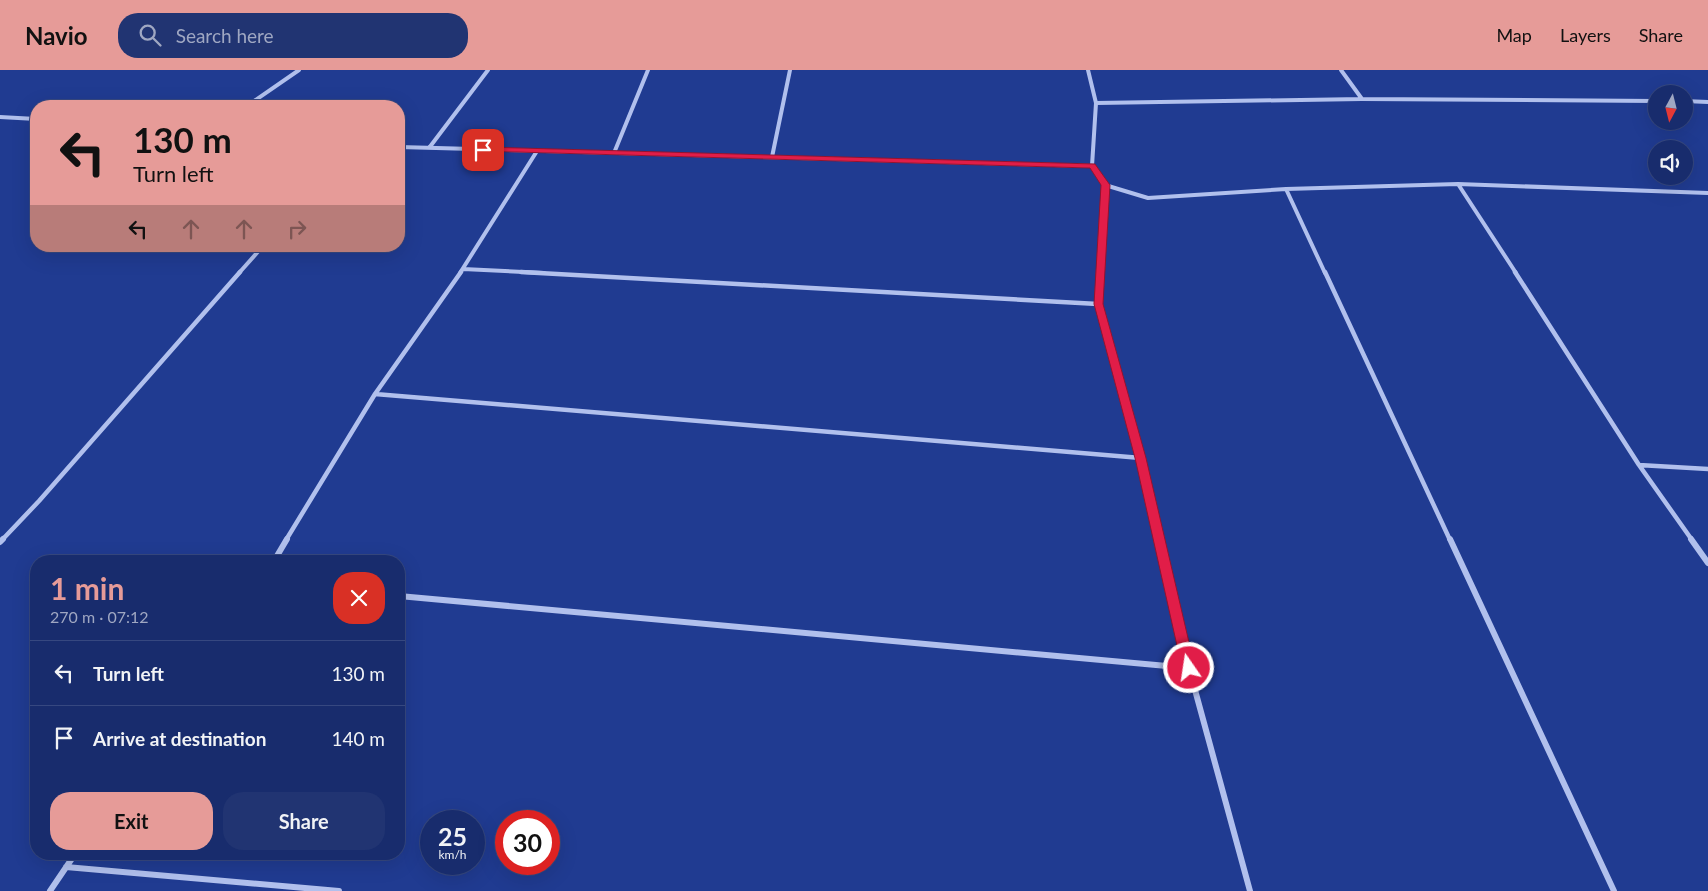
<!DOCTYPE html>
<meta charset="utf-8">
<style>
:root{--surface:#182c6d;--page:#213472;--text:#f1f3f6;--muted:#9fa7c2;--line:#364880;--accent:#e69b98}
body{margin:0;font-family:Lato,sans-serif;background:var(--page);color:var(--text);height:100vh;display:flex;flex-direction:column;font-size:19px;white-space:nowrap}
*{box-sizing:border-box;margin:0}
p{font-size:16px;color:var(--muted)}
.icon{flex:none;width:28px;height:28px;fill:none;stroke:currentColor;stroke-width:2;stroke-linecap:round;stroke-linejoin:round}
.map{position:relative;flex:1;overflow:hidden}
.panel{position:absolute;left:30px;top:485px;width:375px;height:305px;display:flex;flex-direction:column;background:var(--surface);border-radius:20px;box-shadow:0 5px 20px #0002,0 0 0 1px var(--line)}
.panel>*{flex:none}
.top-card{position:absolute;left:30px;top:30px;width:375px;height:152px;border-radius:20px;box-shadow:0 5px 20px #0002,0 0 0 1px var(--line);background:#e69b98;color:#111;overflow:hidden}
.needle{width:32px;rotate:187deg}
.buttons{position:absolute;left:1648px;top:15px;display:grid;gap:10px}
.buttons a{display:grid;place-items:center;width:45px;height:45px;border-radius:50%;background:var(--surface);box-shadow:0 5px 20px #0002,0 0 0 1px var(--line);font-size:25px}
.speed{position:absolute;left:420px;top:740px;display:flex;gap:10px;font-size:25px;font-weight:700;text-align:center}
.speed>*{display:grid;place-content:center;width:65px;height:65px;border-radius:50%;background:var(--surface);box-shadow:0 5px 20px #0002,0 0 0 1px var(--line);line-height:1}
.speed small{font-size:12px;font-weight:400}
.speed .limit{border:8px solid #d22;background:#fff;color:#111}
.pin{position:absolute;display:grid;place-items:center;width:42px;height:42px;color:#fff;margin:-21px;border-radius:10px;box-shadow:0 2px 8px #0006}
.me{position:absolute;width:55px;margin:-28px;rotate:347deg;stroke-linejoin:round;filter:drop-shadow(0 0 4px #0008)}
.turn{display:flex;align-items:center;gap:18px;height:105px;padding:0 20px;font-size:22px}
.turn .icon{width:65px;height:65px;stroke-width:2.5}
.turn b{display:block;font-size:35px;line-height:42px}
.lanes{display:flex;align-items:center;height:48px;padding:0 20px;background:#0003;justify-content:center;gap:25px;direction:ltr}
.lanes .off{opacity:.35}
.round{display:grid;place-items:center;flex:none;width:52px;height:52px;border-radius:20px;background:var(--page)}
.headline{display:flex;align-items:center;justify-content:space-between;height:85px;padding:0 20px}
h1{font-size:30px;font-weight:700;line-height:38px;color:var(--accent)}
.cta{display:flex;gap:10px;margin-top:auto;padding:10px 20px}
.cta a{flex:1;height:58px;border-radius:20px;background:var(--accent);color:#111;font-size:20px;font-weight:700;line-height:58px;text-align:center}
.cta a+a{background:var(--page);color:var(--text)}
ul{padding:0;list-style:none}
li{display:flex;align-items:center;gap:15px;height:65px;padding:0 20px;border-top:1px solid var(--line)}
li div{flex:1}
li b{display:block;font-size:19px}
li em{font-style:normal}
header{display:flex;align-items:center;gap:30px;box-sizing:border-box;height:70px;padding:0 25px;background:var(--accent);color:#111}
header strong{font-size:24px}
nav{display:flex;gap:28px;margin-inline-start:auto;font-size:18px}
.search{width:350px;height:45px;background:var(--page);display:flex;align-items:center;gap:12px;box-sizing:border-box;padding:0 18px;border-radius:20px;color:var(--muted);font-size:19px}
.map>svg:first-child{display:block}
</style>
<header>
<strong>Navio</strong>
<div class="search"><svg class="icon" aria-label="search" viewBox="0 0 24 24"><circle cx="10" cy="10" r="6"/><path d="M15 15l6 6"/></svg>Search here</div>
<nav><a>Map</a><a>Layers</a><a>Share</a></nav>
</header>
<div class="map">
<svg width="1708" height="821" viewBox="0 0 1708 821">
<rect width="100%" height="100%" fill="#203b91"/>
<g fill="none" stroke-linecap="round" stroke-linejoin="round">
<path stroke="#b1c0ed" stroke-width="4" d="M1088,0l8,33 -4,63 13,19 43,13 138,-9 172,-5 250,9
M1341,0l21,29
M1684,31l24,1
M1096,33l266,-4 294,2
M247,36l52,-36
M0,47l36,2
M399,77l693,19
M429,78l59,-78
M614,83l34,-83
M772,87l18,-87
M1458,114l58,89
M1286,119l39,84
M463,199l81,4
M239,203l24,-27
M460,203l77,-122
M1100,203l5,-88"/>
<path stroke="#b1c0ed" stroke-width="4.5" d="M521,202l577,32
M1100,202l-2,32 43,154 19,82
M1325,202l125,268
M1515,202l124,193 53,75
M375,324l766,64
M1639,395l69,4
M2,470l37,-39 201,-229
M286,470l89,-146 86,-122"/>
<path stroke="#b1c0ed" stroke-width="6" d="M1160,469l29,129 61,223
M1450,469l164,352
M1691,469l17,24
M0,472l3,-3
M274,491l13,-22
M399,526l790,72
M66,797l273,24
M50,821l25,-37"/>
</g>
<path fill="#e11d48" stroke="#92132f" d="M483,77l612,17 15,21 -7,119 43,154 49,210 -2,4h-9l-2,-4 -47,-210 -41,-154 7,-119 -11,-17 -610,-17v-3z"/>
</svg>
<div class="buttons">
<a><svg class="needle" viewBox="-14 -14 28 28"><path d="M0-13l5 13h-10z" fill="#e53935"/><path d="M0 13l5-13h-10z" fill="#9fa7c2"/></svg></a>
<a><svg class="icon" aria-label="sound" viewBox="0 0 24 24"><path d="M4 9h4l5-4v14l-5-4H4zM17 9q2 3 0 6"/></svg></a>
</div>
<div class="speed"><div>25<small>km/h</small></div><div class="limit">30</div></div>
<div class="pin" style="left:483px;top:80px;background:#d93025"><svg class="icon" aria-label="arrive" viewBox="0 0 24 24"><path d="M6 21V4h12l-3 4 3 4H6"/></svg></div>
<svg class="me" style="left:1189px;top:598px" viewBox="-20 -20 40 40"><circle r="17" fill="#e11d48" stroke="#fff" stroke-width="3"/><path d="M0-11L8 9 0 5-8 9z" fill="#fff"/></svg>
<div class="top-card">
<div class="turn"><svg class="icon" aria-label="left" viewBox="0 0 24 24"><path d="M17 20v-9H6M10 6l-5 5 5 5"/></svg><div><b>130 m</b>Turn left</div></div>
<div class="lanes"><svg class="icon" aria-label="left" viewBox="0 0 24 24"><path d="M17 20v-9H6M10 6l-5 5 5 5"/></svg><svg class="icon off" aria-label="ahead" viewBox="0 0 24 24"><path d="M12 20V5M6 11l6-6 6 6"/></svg><svg class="icon off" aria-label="ahead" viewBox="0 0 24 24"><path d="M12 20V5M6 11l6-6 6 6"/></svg><svg class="icon off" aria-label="right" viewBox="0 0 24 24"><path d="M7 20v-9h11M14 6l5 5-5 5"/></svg></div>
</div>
<section class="panel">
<div class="headline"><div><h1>1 min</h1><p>270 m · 07:12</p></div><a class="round" style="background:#d93025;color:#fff"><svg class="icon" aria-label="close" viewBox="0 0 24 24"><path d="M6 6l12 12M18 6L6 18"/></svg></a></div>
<ul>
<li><svg class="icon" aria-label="left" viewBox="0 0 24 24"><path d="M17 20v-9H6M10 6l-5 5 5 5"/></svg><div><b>Turn left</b></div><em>130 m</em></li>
<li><svg class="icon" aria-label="arrive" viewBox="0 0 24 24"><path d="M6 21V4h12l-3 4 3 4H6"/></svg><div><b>Arrive at destination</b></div><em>140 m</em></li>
</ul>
<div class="cta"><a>Exit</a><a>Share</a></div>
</section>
</div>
